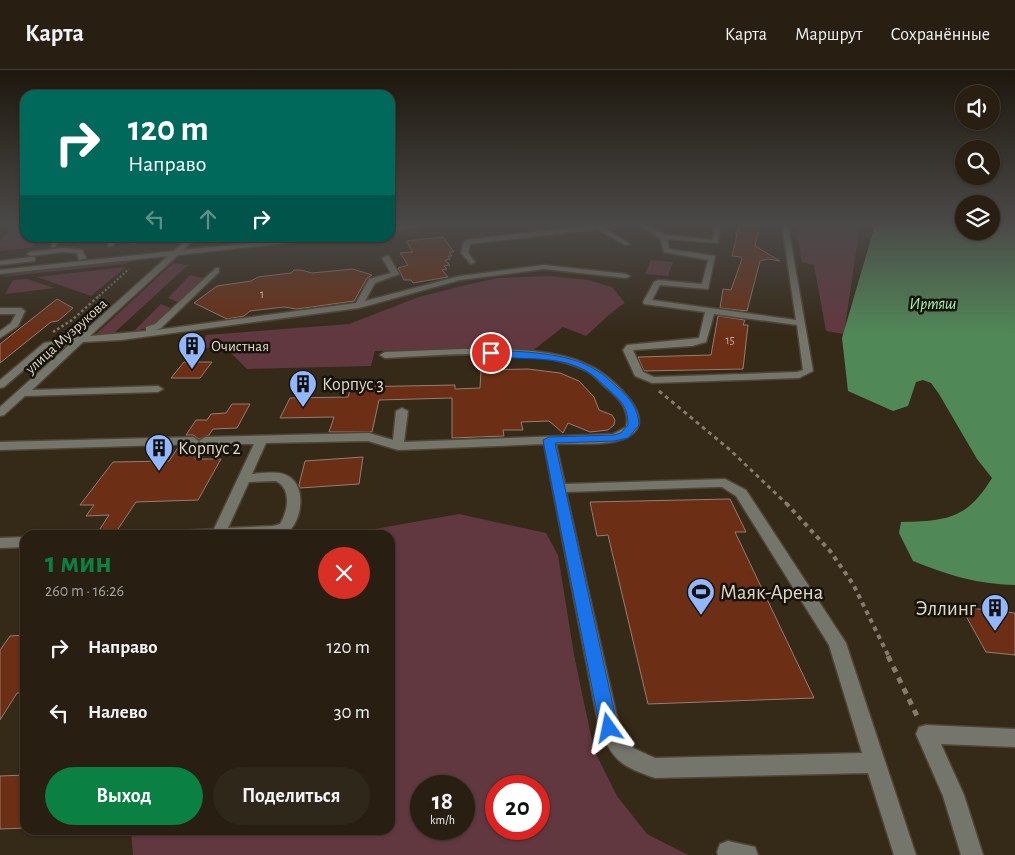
<!DOCTYPE html>
<html lang="ru">
<meta charset="utf-8">
<style>
:root{--surface:#281f12;--page:#30271b;--text:#f1f3f6;--muted:#a5a29f;--line:#443d32;--accent:#0b8043}
body{margin:0;font-family:"Alegreya Sans",sans-serif;background:var(--page);color:var(--text);height:100vh;display:flex;flex-direction:column;font-size:19px;white-space:nowrap}
*{box-sizing:border-box;margin:0}
p{font-size:16px;color:var(--muted)}
.icon{flex:none;width:28px;height:28px;fill:none;stroke:currentColor;stroke-width:2;stroke-linecap:round;stroke-linejoin:round}
.map{position:relative;flex:1;overflow:hidden}
.sheet{position:absolute;left:20px;top:460px;width:375px;height:305px;display:flex;flex-direction:column;background:var(--surface);border-radius:15px;box-shadow:0 1px 4px #0004,0 0 0 1px var(--line)}
.sheet>*{flex:none}
.top-card{position:absolute;left:20px;top:20px;width:375px;height:152px;border-radius:15px;box-shadow:0 1px 4px #0004,0 0 0 1px var(--line);background:#00695c;color:#fff;overflow:hidden}
.fabs{position:absolute;left:955px;top:15px;display:grid;gap:10px}
.fabs a{display:grid;place-items:center;width:45px;height:45px;border-radius:50%;background:var(--surface);box-shadow:0 1px 4px #0004,0 0 0 1px var(--line);font-size:25px}
.speed{position:absolute;left:410px;top:705px;display:flex;gap:10px;font-size:25px;font-weight:700;text-align:center}
.speed>*{display:grid;place-content:center;width:65px;height:65px;border-radius:50%;background:var(--surface);box-shadow:0 1px 4px #0004,0 0 0 1px var(--line);line-height:1}
.speed small{font-size:12px;font-weight:400}
.speed .limit{border:8px solid #d22;background:#fff;color:#111}
.pin{position:absolute;display:grid;place-items:center;width:42px;height:42px;color:#fff;margin:-21px;border:2px solid #fff;border-radius:50%;box-shadow:0 1px 5px #0007}
.me{position:absolute;width:55px;margin:-28px;rotate:348deg;stroke-linejoin:round;filter:drop-shadow(0 0 4px #0008)}
.turn{display:flex;align-items:center;gap:18px;height:105px;padding:0 25px;font-size:22px}
.turn .icon{width:65px;height:65px;stroke-width:2.5}
.turn b{display:block;font-size:35px;line-height:42px}
.lanes{display:flex;align-items:center;height:48px;padding:0 25px;background:#0003;justify-content:center;gap:25px;direction:ltr}
.lanes .off{opacity:.35}
.round{display:grid;place-items:center;flex:none;width:52px;height:52px;border-radius:26px;background:var(--page)}
.head{display:flex;align-items:center;justify-content:space-between;height:85px;padding:0 25px}
h1{font-size:30px;font-weight:600;line-height:38px;color:var(--accent)}
.primary-button{display:flex;gap:10px;margin-top:auto;padding:10px 25px}
.primary-button a{flex:1;height:58px;border-radius:30px;background:var(--accent);color:#fff;font-size:20px;font-weight:600;line-height:58px;text-align:center}
.primary-button a+a{background:var(--page);color:var(--text)}
ul{padding:0;list-style:none}
li{display:flex;align-items:center;gap:15px;height:65px;padding:0 25px}
li div{flex:1}
li b{display:block;font-size:19px}
li em{font-style:normal}
header{display:flex;align-items:center;gap:30px;box-sizing:border-box;height:70px;padding:0 25px;background:var(--surface);border-bottom:1px solid var(--line)}
header strong{font-size:24px}
nav{display:flex;gap:28px;margin-inline-start:auto;font-size:18px}
.map>svg:first-child{display:block}
</style>
<header>
<strong>Карта</strong>
<nav><a>Карта</a><a>Маршрут</a><a>Сохранённые</a></nav>
</header>
<div class="map">
<svg width="1015" height="785" viewBox="0 0 1015 785">
<rect width="100%" height="100%" fill="#352918"/>
<path fill="#623840" fill-rule="evenodd" d="M13,155h12v13h13l-7,10 -31,3v-10z
M795,155h65l-16,109 -18,-3 -12,-66 -12,-3z
M130,190l-5,4 -124,13 21,-5z
M651,190l22,2 -5,14 -23,-2z
M173,193l15,2 -76,70h-17z
M126,197l-35,29 -54,-19z
M190,205l14,3 -26,24 -10,-4z
M549,206l39,4 24,7 13,16c-14,8 -26,22 -39,33l-23,-9 -32,25 -34,-3 -122,2 -4,15 -124,3 -21,-21h-25l5,-13 143,-11 70,-27 43,-11 36,-8z
M27,209l28,9 -50,6 8,-14z
M161,234l12,5 -17,16 -23,7z
M459,444l87,19 12,22 16,100 20,95 23,46 30,38 41,21h-555l-2,-25h259v-295h-49zM421,716h43v43h-43zM496,716h43v43h-43z"/>
<path fill="#518858" d="M875,155h89v6h27v-6h24v360c-39,-1 -67,-10 -102,-24l-14,-28 2,-11c46,-1 66,-3 91,-44l-15,-19 -38,-65 -8,-11 -8,-3 -7,2 -8,24 -15,5 -45,-20 -6,-53z"/>
<path fill="#6c2f15" stroke="#957d74" d="M739,155h21l-5,21 25,15 -12,-2 -8,2 -13,50 -27,-3 3,-19 8,1 11,-31 -1,-2 -9,-1z
M443,167l11,15h-5l3,4h-4l2,3 -5,1 5,5 -6,1 3,3 -5,1 6,7 -35,6 -2,-3h-7l-6,-12 10,-3 -8,-12 13,-1 -7,-11z
M353,199l19,6 -5,3 -13,23 -57,8 -13,-2 -34,4 -6,5 -17,3 -33,-16 23,-17 34,-5 7,-4 33,-4 3,-3h7l11,3z
M57,229l16,9 -15,13 -7,1 -51,41v-19z
M718,246l27,4 -2,5h5l-5,44 -99,2 -6,-14 73,-2z
M184,292h28l-12,16h-29z
M528,299l32,4 19,8 15,16 5,13 13,5 3,5 -1,5 -6,5 -18,2 -22,-9 -5,10 -14,-12 -28,1 2,8h-20l1,6 -52,2v-40l-73,2 -7,32h-43l5,-15 -54,1 10,-20 58,-1 3,-10 104,-2v4l25,-1 1,-18z
M232,334h18l-13,24 -24,1 -4,6 -10,4 -6,-4h-7l10,-15h11l4,-6 15,-1z
M199,374l4,2 -8,13h26l-23,41 -62,2 -22,33h-18l13,-20 -23,1 8,-11h-14l33,-43 56,-1 10,-15z
M363,387l-4,27 -59,4 -1,-3 6,-24z
M730,429l16,33h-11l79,166 -166,6 -40,-169 -11,1 -7,-34z
M961,537l54,6v42l-29,-3z
M25,565v58h-8l-17,27v-70l10,-14z
M25,705v53l-25,1v-53z"/>
<g fill="none" stroke-linecap="round" stroke-linejoin="round">
<defs>
<path id="minor" d="M403,155h22l-35,6v-4z
M592,155h23l-10,3 25,16 -5,1 -28,-16 -127,15 -2,9 7,9 -4,2 -10,-11 3,-11 3,-2z
M640,155h8l17,10 48,5 1,-15h6l-2,18 -51,-4 2,10 46,7 -7,33 -48,-4 -8,15 144,20 -14,-95h6l25,146 -14,7 -147,5 -17,-7 -12,-26 4,-5 72,-7 6,-26 -61,-8 -1,-2 11,-20 4,-2 44,4 6,-24 -44,-8 -4,-14zM714,244l83,11 6,45 -6,2 -143,5 -11,-5 -10,-22 59,-4 14,-4z
M55,168h6l-6,9h-4z
M115,168h6l-9,8h-4v-2z
M134,168h6l-6,6 -3,-2z
M155,168h6v1l-3,2z
M189,168h6l-12,12 115,-12h17l-3,2 -134,15 -88,81 56,-5v-4l9,-3 61,-56h3v4l-58,56 -5,2 200,-27 13,-24 22,-6 -9,-15 4,-2h3l10,18 -24,9 -10,18 95,-25 84,-11 82,9 4,2 -4,2 -82,-9 -84,11 -101,28 -238,32 -38,2 -51,48 126,-4 5,3 -5,3 -133,4 -21,19 -4,1v-9l70,-63 -20,3 -46,40 -4,1v-8l44,-37 34,-6 90,-81 -168,18v-4l174,-19z
M64,178l18,2 4,8 -7,2 -2,-7 -13,-1 -34,4 -3,-2 3,-2z
M32,187h3v4l-35,4v-4z
M0,238h21l4,3 -7,15 -18,12v-7l11,-8 5,-9h-16z
M462,279c38,0 79,-1 115,11 6,3 15,6 21,10 15,10 59,47 33,65 -15,12 -56,8 -75,9l9,40 160,-5 21,11 100,153 70,212h-22l-26,-82 -213,5c-34,-12 -41,-16 -56,-50l-55,-284 -146,6 -30,-9 -102,2 -14,31c12,-1 29,-4 39,4 14,11 11,38 0,51 -3,3 -9,4 -14,6h-101l2,-4 36,-2 40,-85h-53l-2,-3 6,-4 164,-4 24,7 3,-29 6,-3 6,3 -4,31 209,-8 13,-7c4,-16 -5,-26 -16,-36 -7,-5 -13,-13 -20,-18 -48,-29 -150,-17 -205,-15l-5,-3 5,-3zM276,411c16,8 12,30 4,43l-7,2 -45,2 21,-46zM716,417h6l14,9 93,149 33,108 -207,5 -22,-10 -13,-18 -54,-238z
M193,367l6,4 -2,3 -197,6v-8z
M25,467v10l-25,1v-10z
M926,655l89,4v18l-74,-3 23,51 19,60h-22l-18,-59 -27,-62 3,-7z
M728,771l27,6 3,8h-40l-1,-3 3,-8z"/>
</defs>
<use href="#minor" stroke="#504535" stroke-width="3"/>
<path stroke="#857b6d" stroke-width="2" stroke-dasharray="2 2" stroke-linecap="butt" d="M99,226l30,-27"/>
<path stroke="#857b6d" stroke-width="2.5" stroke-dasharray="2.5 2.5" stroke-linecap="butt" d="M53,262l19,-12 28,-25"/>
<path stroke="#857b6d" stroke-width="3" stroke-dasharray="4 4" stroke-linecap="butt" d="M659,321l70,58 59,56"/>
<path stroke="#857b6d" stroke-width="4" stroke-dasharray="4.5 4.5" stroke-linecap="butt" d="M786,433l44,48 23,33 36,73"/>
<path stroke="#857b6d" stroke-width="5" stroke-dasharray="6 6" stroke-linecap="butt" d="M888,586l31,64"/>
<use href="#minor" fill="#74756b" fill-rule="evenodd"/>
</g>
<linearGradient id="sky" x2="0" y2="1"><stop stop-color="#1d170d"/><stop offset="0.58" stop-color="#4b4948"/><stop offset="1" stop-color="#4b4948" stop-opacity="0"/></linearGradient>
<rect width="1015" height="265" fill="url(#sky)"/>
<path fill="#1a73e8" stroke="#114b97" d="M491,280c32,2 77,2 105,20 8,4 14,11 21,17 13,11 21,21 22,38l-11,13 -14,3 -59,2 63,285 -3,6 -6,2 -7,-2 -2,-6 -57,-288 6,-3 65,-2 7,-2 7,-8c0,-19 -7,-24 -20,-36 -6,-5 -11,-11 -17,-15 -30,-21 -70,-12 -103,-19l-1,-2z"/>
<defs>
<symbol id="building-pin" viewBox="-11 -11 22 30"><path d="M0 17L-7.5 6A9.5 9.5 0 1 1 7.5 6Z" fill="#93b7fd" stroke="#18130b"/><path d="M-4-6H4V6H1V3H-1V6H-4ZM-2.5-4.3h1.7v1.8h-1.7ZM.8-4.3h1.7v1.8H.8ZM-2.5-1h1.7V.8h-1.7ZM.8-1h1.7V.8H.8Z" fill="#111"/></symbol>
<symbol id="stadium-pin" viewBox="-11 -11 22 30"><path d="M0 17L-7.5 6A9.5 9.5 0 1 1 7.5 6Z" fill="#93b7fd" stroke="#18130b"/><path d="M0-5a6.5 5 0 1 0 0 10a6.5 5 0 1 0 0-10ZM-3.5-1.8h7v3.6h-7Z" fill="#111"/></symbol>
</defs>
<g fill-rule="evenodd">
<use href="#building-pin" x="176" y="260" width="32" height="43"/>
<use href="#building-pin" x="287" y="298" width="32" height="43"/>
<use href="#building-pin" x="143" y="362" width="32" height="43"/>
<use href="#stadium-pin" x="685" y="506" width="32" height="43"/>
<use href="#building-pin" x="979" y="522" width="32" height="43"/>
</g>
<g text-anchor="middle" stroke-width="5" stroke-linejoin="round" paint-order="stroke">
<g font-size="12" fill="#c2ae9f">
<text x="262" y="228">1</text>
<text x="730" y="274">15</text>
</g>
<g font-size="15" fill="#dfd8cd" stroke="#18130b">
<text transform="translate(66 266) rotate(-42)" y="5">улица Музрукова</text>
</g>
<g font-size="15" fill="#dfd8cd" stroke="#18130b" text-anchor="start">
<text x="211" y="281">Очистная</text>
</g>
<g font-size="16" font-style="italic" fill="#a5f5ae" stroke="#18130b">
<text x="933" y="239">Иртяш</text>
</g>
<g font-size="18" fill="#dfd8cd" stroke="#18130b" text-anchor="start">
<text x="322" y="320">Корпус 3</text>
<text x="178" y="384">Корпус 2</text>
</g>
<g font-size="21" fill="#dfd8cd" stroke="#18130b" text-anchor="start">
<text x="720" y="529">Маяк-Арена</text>
<text x="976" y="545" text-anchor="end">Эллинг</text>
</g>
</g>
</svg>
<div class="fabs">
<a><svg class="icon" aria-label="sound" viewBox="0 0 24 24"><path d="M4 9h4l5-4v14l-5-4H4zM17 9q2 3 0 6"/></svg></a>
<a><svg class="icon" aria-label="search" viewBox="0 0 24 24"><circle cx="10" cy="10" r="6"/><path d="M15 15l6 6"/></svg></a>
<a><svg class="icon" aria-label="layers" viewBox="0 0 24 24"><path d="M12 4l9 5-9 5-9-5zM3 14l9 5 9-5"/></svg></a>
</div>
<div class="speed"><div>18<small>km/h</small></div><div class="limit">20</div></div>
<div class="pin" style="left:491px;top:283px;background:#d93025"><svg class="icon" aria-label="arrive" viewBox="0 0 24 24"><path d="M6 21V4h12l-3 4 3 4H6"/></svg></div>
<svg class="me" style="left:609px;top:658px" viewBox="-20 -20 40 40"><path d="M0-17L14 15 0 8-14 15z" fill="#1a73e8" stroke="#fff" stroke-width="4"/></svg>
<div class="top-card">
<div class="turn"><svg class="icon" aria-label="right" viewBox="0 0 24 24"><path d="M7 20v-9h11M14 6l5 5-5 5"/></svg><div><b>120 m</b>Направо</div></div>
<div class="lanes"><svg class="icon off" aria-label="left" viewBox="0 0 24 24"><path d="M17 20v-9H6M10 6l-5 5 5 5"/></svg><svg class="icon off" aria-label="ahead" viewBox="0 0 24 24"><path d="M12 20V5M6 11l6-6 6 6"/></svg><svg class="icon" aria-label="right" viewBox="0 0 24 24"><path d="M7 20v-9h11M14 6l5 5-5 5"/></svg></div>
</div>
<section class="sheet">
<div class="head"><div><h1>1 мин</h1><p>260 m · 16:26</p></div><a class="round" style="background:#d93025;color:#fff"><svg class="icon" aria-label="close" viewBox="0 0 24 24"><path d="M6 6l12 12M18 6L6 18"/></svg></a></div>
<ul>
<li><svg class="icon" aria-label="right" viewBox="0 0 24 24"><path d="M7 20v-9h11M14 6l5 5-5 5"/></svg><div><b>Направо</b></div><em>120 m</em></li>
<li><svg class="icon" aria-label="left" viewBox="0 0 24 24"><path d="M17 20v-9H6M10 6l-5 5 5 5"/></svg><div><b>Налево</b></div><em>30 m</em></li>
</ul>
<div class="primary-button"><a>Выход</a><a>Поделиться</a></div>
</section>
</div>
